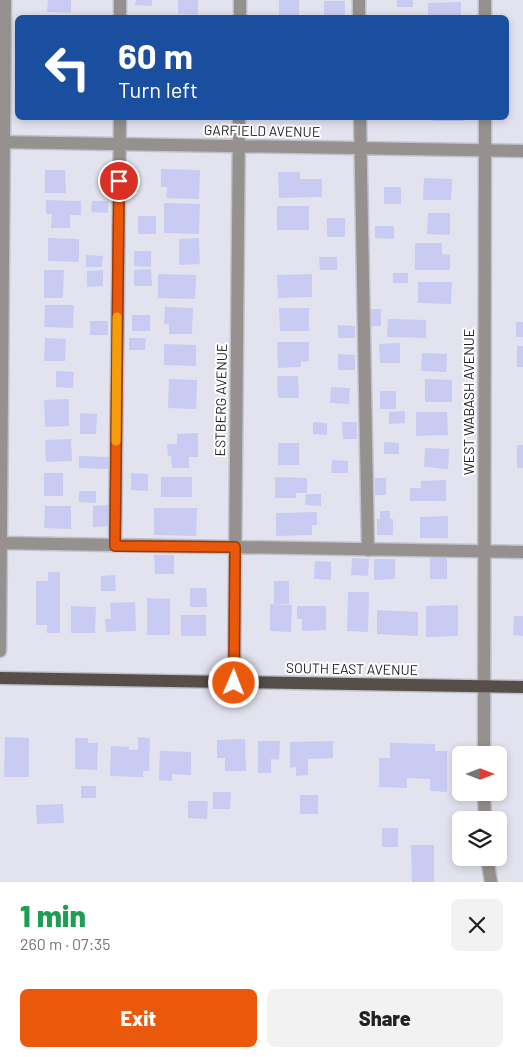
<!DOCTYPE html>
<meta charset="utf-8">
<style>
:root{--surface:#fff;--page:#f2f2f2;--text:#222;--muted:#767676;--accent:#ea580c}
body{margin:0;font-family:Barlow,sans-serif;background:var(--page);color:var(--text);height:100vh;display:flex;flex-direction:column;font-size:19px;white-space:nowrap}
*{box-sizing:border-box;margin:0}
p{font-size:16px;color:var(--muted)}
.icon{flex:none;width:28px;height:28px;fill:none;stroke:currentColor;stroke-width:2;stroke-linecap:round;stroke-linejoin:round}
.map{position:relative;height:882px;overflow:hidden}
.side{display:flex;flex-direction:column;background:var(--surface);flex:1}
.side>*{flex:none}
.hud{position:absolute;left:15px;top:15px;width:494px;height:105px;border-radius:8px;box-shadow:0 2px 8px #0003;background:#1a4fa0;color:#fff;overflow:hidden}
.needle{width:32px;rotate:90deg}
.buttons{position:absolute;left:452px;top:746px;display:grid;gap:10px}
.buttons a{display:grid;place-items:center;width:55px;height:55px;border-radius:8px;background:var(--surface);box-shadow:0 2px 8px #0003;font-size:25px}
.pin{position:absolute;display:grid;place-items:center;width:42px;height:42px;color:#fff;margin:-21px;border:2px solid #fff;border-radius:50%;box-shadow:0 1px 5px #0007}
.me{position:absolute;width:55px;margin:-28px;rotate:1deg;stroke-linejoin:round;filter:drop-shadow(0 0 4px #0008)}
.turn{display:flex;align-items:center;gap:18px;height:105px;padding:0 20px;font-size:22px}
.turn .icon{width:65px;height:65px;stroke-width:2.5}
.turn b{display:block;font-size:35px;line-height:42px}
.round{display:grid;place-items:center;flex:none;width:52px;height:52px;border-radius:8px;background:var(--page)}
.headline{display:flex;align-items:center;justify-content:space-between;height:85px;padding:0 20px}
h1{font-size:30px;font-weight:800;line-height:38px;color:#1e9e55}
.cta{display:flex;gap:10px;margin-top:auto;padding:10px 20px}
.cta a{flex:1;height:58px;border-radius:8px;background:var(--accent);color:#fff;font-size:20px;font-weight:800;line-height:58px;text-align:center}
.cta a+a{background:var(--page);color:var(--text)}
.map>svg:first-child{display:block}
</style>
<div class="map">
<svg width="523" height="882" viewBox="0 0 523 882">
<rect width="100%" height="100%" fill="#e2e3ef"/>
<path fill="#c9cbf3" d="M48,0h23v13l-24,-1z
M136,0h16v6l-17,-1z
M178,0h20v15l-20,-1z
M279,0h20v15h-20z
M397,0h16v7h-16z
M324,1h21v17h-21z
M461,2v16h-33v-15z
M433,118h31v3h-31z
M161,169l39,1 -1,29 -33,-1 1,-11h-6z
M45,170h20l1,23h-21z
M278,172h22v7h22v18l-43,1z
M424,178l28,1 -1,21h-28z
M384,187h17v17h-17z
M46,200l35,1v14h-11v13h-19l1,-14h-6z
M92,201h16v12l-17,-1z
M164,203l36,1 -1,30 -35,-1z
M277,206h32v24h-32z
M428,213h22v22l-23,-1z
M138,216h18v18h-18z
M327,218h18v19h-18z
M375,226h19v13l-19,-1z
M48,238l31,1v23l-31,-1z
M199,238l1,26 -21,1v-26z
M415,243h27v11l8,1v15h-35z
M134,251h17v16l-17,-1z
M86,255l17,1 -1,11h-16z
M319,257h18v13h-17z
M151,269l1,17h-18v-16z
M44,270h20l-1,28h-19z
M103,270v16l-16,1v-16z
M393,273h15v10h-15z
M158,274l38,1 -1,24 -37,-1z
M312,274v23l-34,1 -1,-23z
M418,282h34l-1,22 -33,-1z
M45,305h29l-1,23 -29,-1z
M165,307l28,1 -1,26h-23v-10h-5z
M279,308h30v23h-29z
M371,309h10v17h-10z
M132,315h18v16h-18z
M388,319l38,1v18l-39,-1z
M90,321h18v14h-18z
M516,322h7v15h-7z
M338,325l17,1v12h-17z
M45,338l21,1 -1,22h-21z
M129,338h17l-1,12h-16z
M277,342h32v19l-8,1v5l-23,1z
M400,343v20h-20l-1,-19z
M164,344l32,1v21l-32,-1z
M517,346h6v21h-6z
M422,353l25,1 -1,18 -25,-1z
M338,354l17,1v15h-17z
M56,371l18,1 -1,16 -17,-1z
M277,376h21l1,22h-21z
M169,379l28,1 -1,29 -28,-1z
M425,379l27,1v22h-27z
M331,387l19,1 -1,16 -19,-1z
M380,391h16v18h-16z
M69,399v27l-24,1 -1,-27z
M405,411v12l-16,1v-12z
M416,412h31l1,23 -32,1z
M80,413l17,1 -1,20h-16z
M313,422l14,1v12l-14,-1z
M342,422h15v17h-14z
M198,433v24h-9v11h-17l-1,-12h-3l-1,-12h10v-10z
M71,439l1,22 -26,1 -1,-22z
M384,442l15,1v11h-15z
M278,443h21v22h-21z
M517,445h6v23h-6z
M425,448l24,1 -1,20 -24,-2z
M79,456l30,1 -1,12 -29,-1z
M332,460l16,1v12h-17z
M44,473h19v23h-19z
M131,473l17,1v17l-17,-1z
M161,477h31v20h-31z
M275,477l32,1v15h-11v5h-21z
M375,478h11v17h-11z
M446,480v21h-36v-13h11v-7z
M79,491h17v12l-17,-1z
M306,494h15v12l-16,-1z
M110,505l1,21 -18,1v-21z
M45,506h26v23l-27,-1z
M154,508h43l-1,28 -42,-1z
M380,511h10v8h3v16h-16v-16h3z
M317,512v13h-5v10l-36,1v-23z
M448,516v22h-28v-21z
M154,555h20v19h-19z
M352,558l17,1 -1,17 -17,-1z
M430,558h17v21h-17z
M374,559h21v20l-21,1z
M315,561l16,1v18l-17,-1z
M48,572h12v61h-13v-8h-11v-44h12z
M115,575l1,16h-15v-15z
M274,581h15v23h-15z
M190,588h16l1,19h-17z
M348,592h21l-1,40 -21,-1z
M147,598l23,1v36h-23z
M135,602l1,29 -30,1 -1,-13h6l-1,-16z
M270,604l22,1 -1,27 -21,-1z
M458,605v31l-32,1v-31z
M71,606l25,1 -1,26h-24z
M297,606h29v24l-24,1v-12h-5z
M377,610l41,2v24l-41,-2z
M181,615h25v21h-25z
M514,616h9v20l-10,-1z
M5,737l24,1v39h-25z
M138,737l12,1 -1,33h-6v6l-33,-1 1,-30 18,1v3h9z
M75,738h13v5h10l-1,27 -22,-1z
M245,739l1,32h-21v-13h-8v-18z
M258,741h22l-1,19 -8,-1v14h-13z
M333,741v17l-25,1v16l-12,1v-9l-6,1v-26z
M390,743l45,1v7h12v41l-17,-1v-12l-23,-1v10l-28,-1v-29h11z
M160,751l31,1v23l-19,-1v7l-13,-1z
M81,786h15v12h-15z
M213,792h18l-1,17h-17z
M300,795h18v19h-18z
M188,801h20l-1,18 -19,-1z
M63,804l1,19 -27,1 -1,-19z
M382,828h16v19h-16z
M411,845h23v37h-22z"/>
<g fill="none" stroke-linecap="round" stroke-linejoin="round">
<defs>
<path id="minor" d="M359,0v18
M120,18v-18
M240,18v-18
M485,18v-18
M360,118l8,432
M0,142l523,9
M0,543l523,9
M115,545l5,-427
M0,651l5,-651
M234,683l5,-565
M484,755l1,-637
M484,792l1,28
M487,858l4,24"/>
<path id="major" d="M0,678l523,9"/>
</defs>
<use href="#minor" stroke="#bfc0ca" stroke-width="15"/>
<use href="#major" stroke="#bfc0ca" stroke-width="15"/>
<use href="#minor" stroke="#96918e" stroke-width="12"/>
<use href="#major" stroke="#564e49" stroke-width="12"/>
</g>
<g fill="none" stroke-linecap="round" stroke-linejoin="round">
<defs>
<path id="route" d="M119,181l-4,365 120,1 -1,136"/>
</defs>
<use href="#route" stroke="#983908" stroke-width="12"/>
<use href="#route" stroke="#ea580c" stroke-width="9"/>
<path stroke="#f59e0b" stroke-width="9" d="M116,441l1,-124"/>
</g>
<g text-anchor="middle" stroke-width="4" stroke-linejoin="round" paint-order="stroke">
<g font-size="14" fill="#1e1e22" stroke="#fff">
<text transform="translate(262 131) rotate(1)" y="5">GARFIELD AVENUE</text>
<text transform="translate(221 400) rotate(-89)" y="5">ESTBERG AVENUE</text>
<text transform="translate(469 402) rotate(-90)" y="5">WEST WABASH AVENUE</text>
<text transform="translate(352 669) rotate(1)" y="5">SOUTH EAST AVENUE</text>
</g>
</g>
</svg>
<div class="buttons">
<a><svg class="needle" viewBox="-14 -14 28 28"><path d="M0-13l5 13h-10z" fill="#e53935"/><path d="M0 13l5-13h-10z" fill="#767676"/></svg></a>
<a><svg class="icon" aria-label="layers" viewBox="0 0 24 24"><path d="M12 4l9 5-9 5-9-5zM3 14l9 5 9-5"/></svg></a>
</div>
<div class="pin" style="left:119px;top:181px;background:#d93025"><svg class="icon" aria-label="arrive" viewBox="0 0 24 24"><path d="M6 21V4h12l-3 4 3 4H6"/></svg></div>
<svg class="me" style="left:234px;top:683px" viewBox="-20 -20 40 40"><circle r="17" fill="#ea580c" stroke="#fff" stroke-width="3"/><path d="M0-11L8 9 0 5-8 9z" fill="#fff"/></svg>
<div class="hud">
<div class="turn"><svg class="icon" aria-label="left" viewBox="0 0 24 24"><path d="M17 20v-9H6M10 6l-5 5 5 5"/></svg><div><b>60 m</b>Turn left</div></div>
</div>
</div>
<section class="side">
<div class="headline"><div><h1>1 min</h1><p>260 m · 07:35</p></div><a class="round"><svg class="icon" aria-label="close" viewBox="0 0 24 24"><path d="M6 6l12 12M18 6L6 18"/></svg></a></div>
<div class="cta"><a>Exit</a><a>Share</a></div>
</section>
